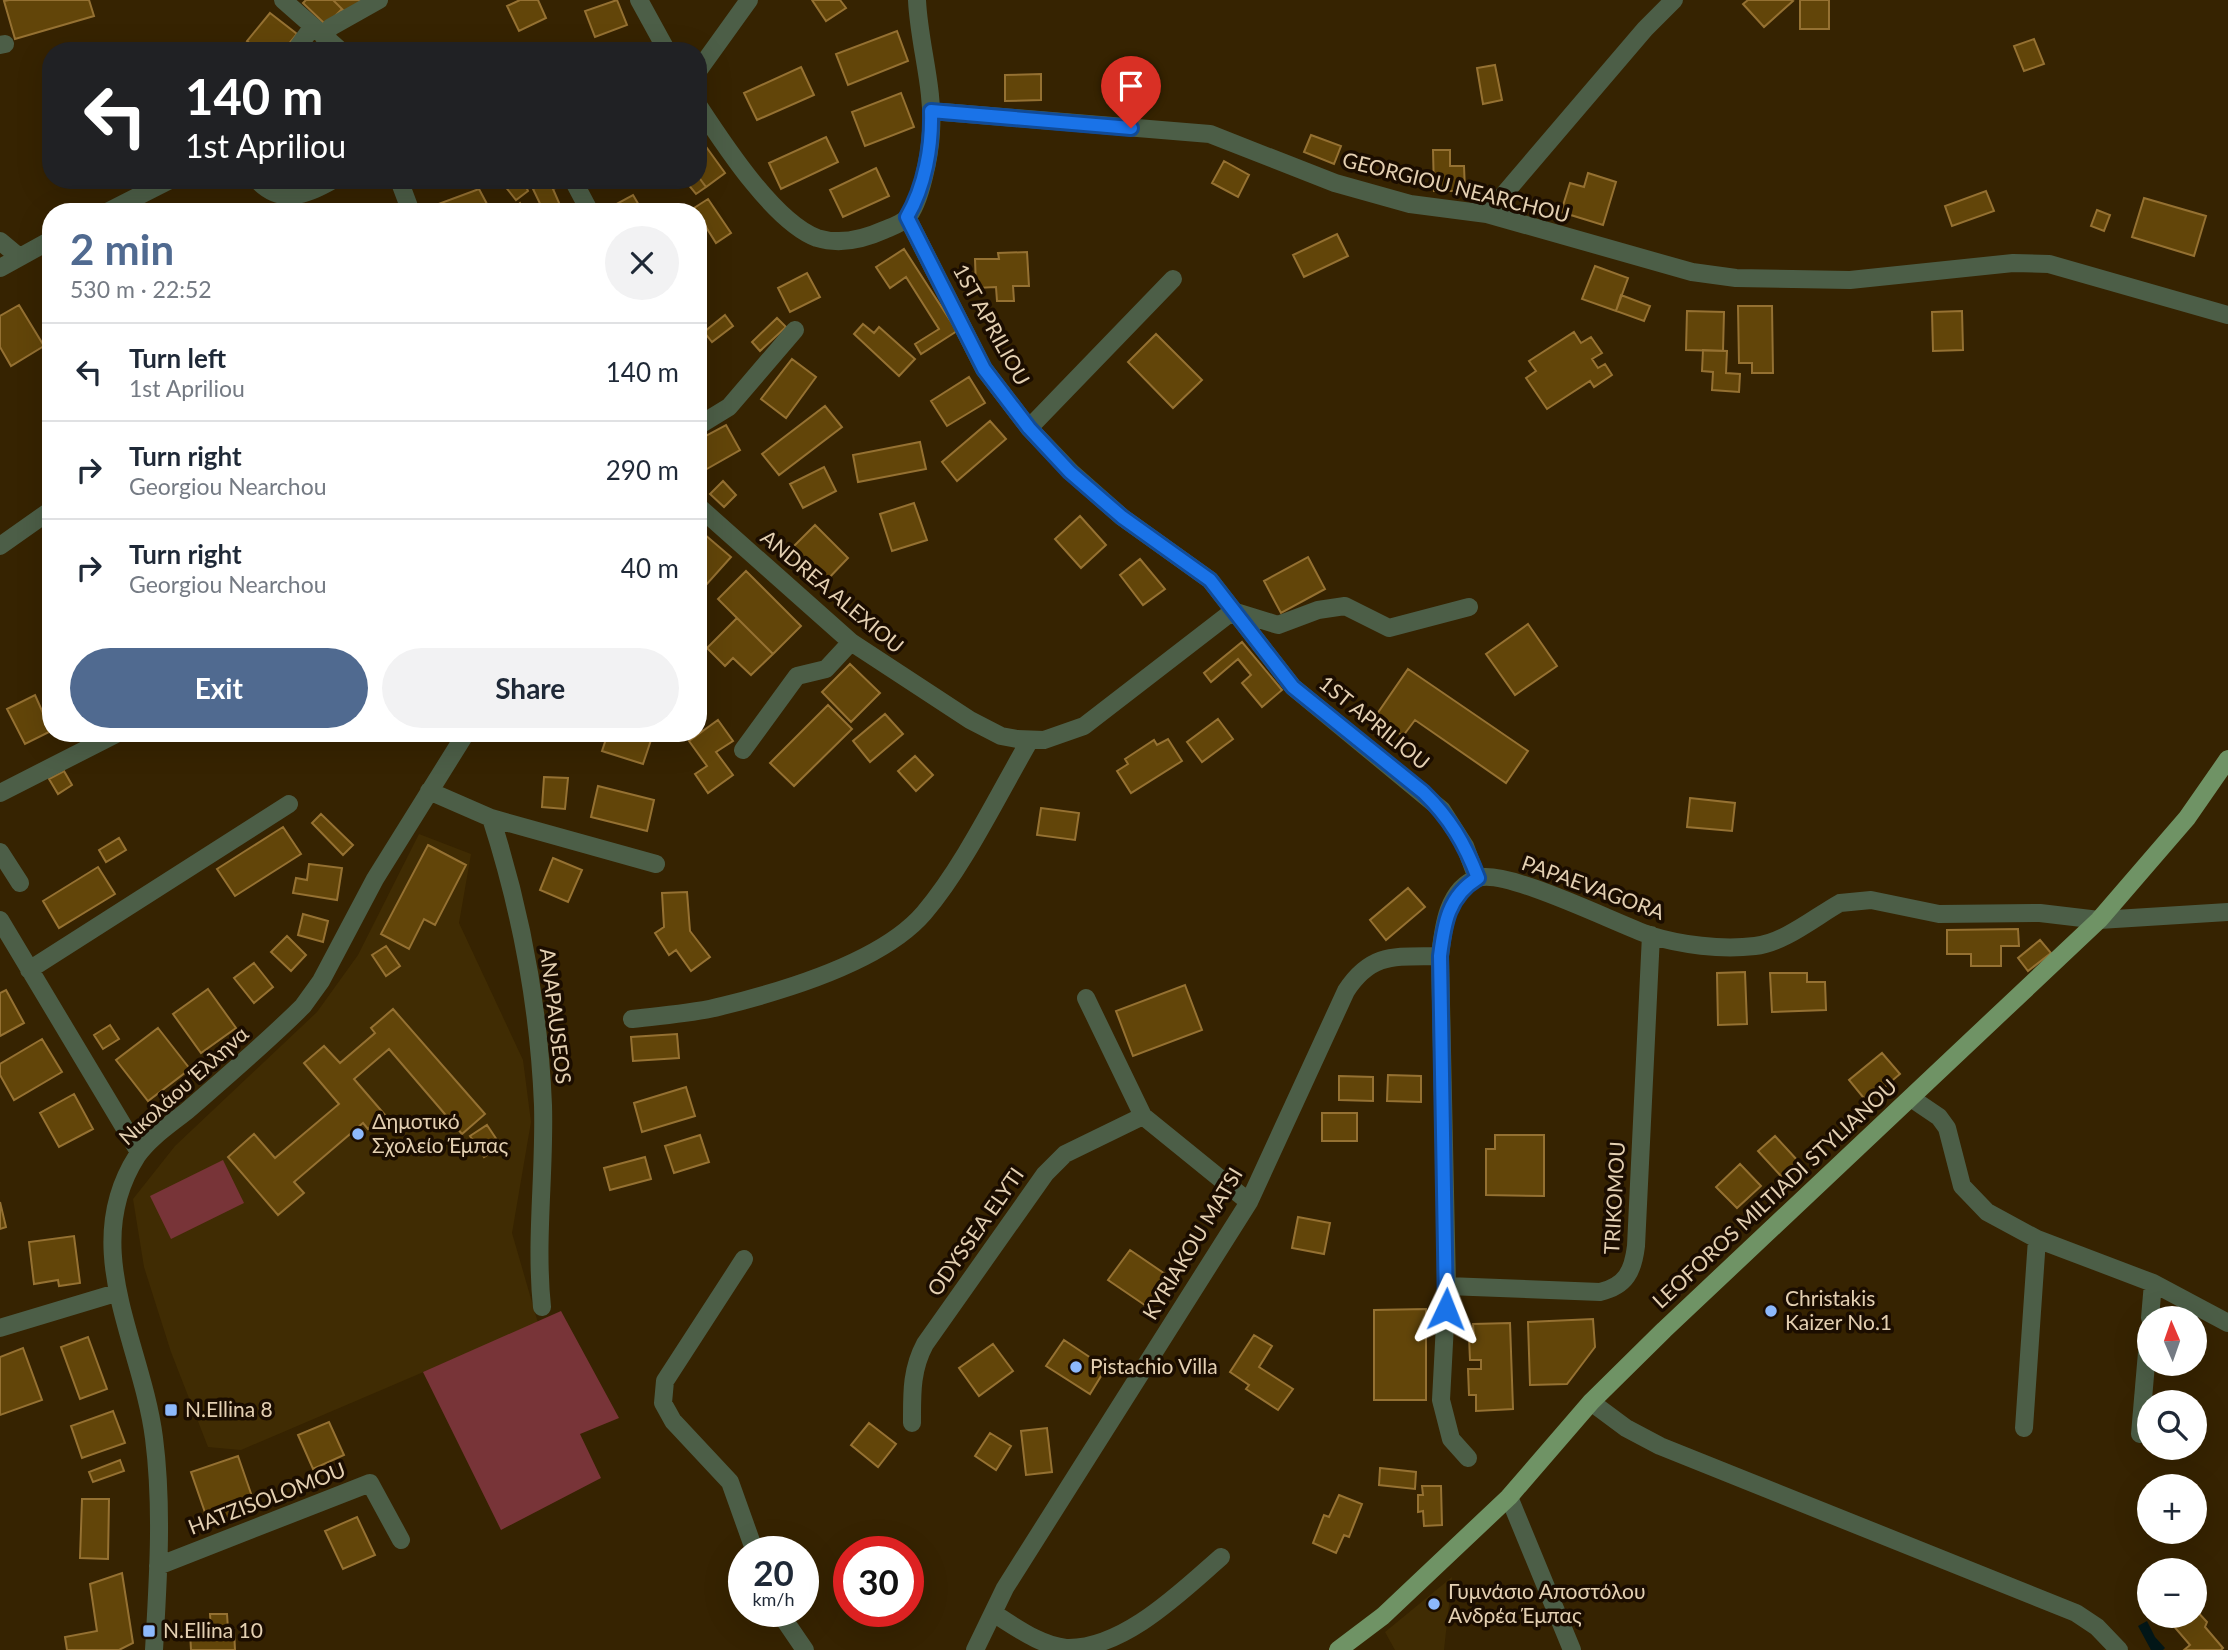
<!DOCTYPE html>
<meta charset="utf-8">
<style>
:root{--surface:#fff;--page:#f2f2f3;--text:#1f2937;--muted:#747a83;--line:#e0e1e3;--accent:#506a90}
body{margin:0;font-family:Lato,sans-serif;background:var(--page);color:var(--text);height:100vh;display:flex;flex-direction:column;font-size:26px;white-space:nowrap}
*{box-sizing:border-box;margin:0}
p{font-size:23px;color:var(--muted)}
.icon{flex:none;width:38px;height:38px;fill:none;stroke:currentColor;stroke-width:2;stroke-linecap:round;stroke-linejoin:round}
.map{position:relative;flex:1;overflow:hidden}
.details{position:absolute;left:42px;top:203px;width:665px;height:539px;display:flex;flex-direction:column;background:var(--surface);border-radius:28px;box-shadow:0 7px 28px #0002}
.details>*{flex:none}
.hud{position:absolute;left:42px;top:42px;width:665px;height:147px;border-radius:28px;box-shadow:0 7px 28px #0002;background:#202124;color:#fff;overflow:hidden}
.needle{width:46px;rotate:358deg}
.buttons{position:absolute;left:2137px;top:1306px;display:grid;gap:14px}
.buttons a{display:grid;place-items:center;width:70px;height:70px;border-radius:50%;background:var(--surface);box-shadow:0 7px 28px #0002;font-size:35px}
.speed{position:absolute;left:728px;top:1536px;display:flex;gap:14px;font-size:35px;font-weight:700;text-align:center}
.speed>*{display:grid;place-content:center;width:91px;height:91px;border-radius:50%;background:var(--surface);box-shadow:0 7px 28px #0002;line-height:1}
.speed small{font-size:18px;font-weight:400}
.speed .limit{border:10px solid #d22;background:#fff;color:#111}
.pin{position:absolute;display:grid;place-items:center;width:60px;height:60px;color:#fff;margin:-72px -30px;border-radius:50% 50% 50% 0;rotate:-45deg;box-shadow:0 0 7px #0007}
.pin .icon{rotate:45deg}
.me{position:absolute;width:77px;margin:-38px;rotate:2deg;stroke-linejoin:round;filter:drop-shadow(0 0 5px #0008)}
.turn{display:flex;align-items:center;gap:24px;height:147px;padding:0 28px;font-size:32px}
.turn .icon{width:91px;height:91px;stroke-width:2.5}
.turn b{display:block;font-size:49px;line-height:60px}
.round{display:grid;place-items:center;flex:none;width:74px;height:74px;border-radius:37px;background:var(--page)}
.overview{display:flex;align-items:center;justify-content:space-between;height:119px;padding:0 28px}
h1{font-size:42px;font-weight:700;line-height:52px;color:var(--accent)}
.primary-button{display:flex;gap:14px;margin-top:auto;padding:14px 28px}
.primary-button a{flex:1;height:80px;border-radius:42px;background:var(--accent);color:#fff;font-size:28px;font-weight:700;line-height:80px;text-align:center}
.primary-button a+a{background:var(--page);color:var(--text)}
ul{padding:0;list-style:none}
li{display:flex;align-items:center;gap:21px;height:98px;padding:0 28px;border-top:2px solid var(--line)}
li div{flex:1}
li b{display:block;font-size:26px}
li em{font-style:normal}
.map>svg:first-child{display:block}
</style>
<div class="map">
<svg width="2228" height="1650" viewBox="0 0 2228 1650">
<rect width="100%" height="100%" fill="#362301"/>
<path fill="#402c03" d="M419,834l52,20 -12,69 64,137 8,62 -19,111 26,90 -297,127 -33,-3 -37,-95 -27,-85 -11,-68 42,-53 142,-134 41,-57z
M1452,1577l-8,73h-49l-10,-18z"/>
<path fill="#783438" d="M223,1160l21,43 -73,36 -21,-43z
M561,1311l58,107 -39,16 21,44 -100,52 -78,-158z"/>
<path fill="#031718" d="M2147,1621l8,16 10,11 -2,2h-12l-13,-24z"/>
<path fill="#624509" stroke="#957132" stroke-width="2" d="M9,0h80l5,16 -79,23 -11,-38z
M306,0h27l9,9 -16,16 -23,-22z
M333,0h29l-15,14z
M520,0h18l8,18 -27,13 -12,-25z
M617,0l10,25 -32,12 -10,-26z
M812,0h28l6,8 -20,13z
M1748,0h43l2,1 -29,26 -21,-23z
M1800,0h29v29h-29z
M270,13l27,21 -14,17h-24l-12,-10z
M897,31l11,30 -60,24 -12,-31z
M2034,39l10,25 -20,7 -10,-25z
M1495,65l7,35 -19,4 -6,-36z
M801,67l13,28 -57,25 -13,-27z
M1041,74v26l-36,1v-26z
M901,93l13,34 -49,19 -13,-34z
M1311,135l30,11 -7,18 -30,-12z
M699,137l26,36 -19,14 -8,-11z
M826,137l12,25 -57,27 -12,-26z
M1433,150h17v16h14l1,25h-31z
M1224,161l25,14 -11,22 -26,-14z
M876,168l13,28 -46,21 -13,-27z
M1588,173l28,9 -13,43 -42,-13 9,-29 14,4z
M698,176l8,11 -10,7 -9,-11 11,-3z
M500,180h23l5,11 -12,9z
M538,180h23l2,5 -10,4 10,23h-19l-11,-23 7,-3z
M479,189l8,15 27,4 6,-5 5,9h-88l-4,-6z
M1986,191l8,20 -42,15 -7,-20z
M633,195l10,17h-33l-1,-4z
M2144,198l62,18 -12,40 -62,-19z
M708,199l23,34 -15,10 -22,-35z
M2097,210l13,5 -6,16 -13,-5z
M1337,234l11,22 -44,21 -11,-22z
M904,249l53,82 -36,23 -6,-10 24,-15 -33,-52 -16,11 -14,-21z
M1027,252l2,34h-16l1,15h-17l-1,-14 -20,1 -1,-29h24l-1,-6z
M1595,266l33,12 -12,33 -34,-12z
M807,273l13,24 -30,15 -12,-24z
M1621,295l29,11 -6,15 -28,-10z
M19,305l25,41 -33,20 -11,-19v-31z
M1738,306h34l1,67h-21v-10h-13z
M1687,311l37,1 -1,39 -37,-1z
M1962,311l1,39 -30,1 -1,-39z
M725,315l8,11 -21,16 -8,-10z
M777,318l9,9 -26,24 -8,-9z
M863,324l11,9 5,-6 36,32 -16,17 -45,-42z
M1574,332l7,11 10,-6 11,16 -10,6 6,9 7,-4 7,11 -18,12 -4,-6 -43,28 -21,-31 10,-7 -7,-10z
M1156,334l46,46 -29,28 -45,-46z
M1703,350l24,1 -1,22 14,1 -1,18 -27,-2 1,-18 -11,-1z
M792,359l24,18 -30,41 -25,-19z
M969,377l16,26 -38,23 -16,-25z
M825,406l17,21 -63,48 -17,-21z
M990,421l16,18 -49,42 -15,-19z
M726,425l14,25 -35,20 -7,-11v-19z
M920,442l6,27 -68,13 -5,-27z
M824,467l12,24 -33,17 -13,-24z
M723,481l13,14 -12,12 -14,-13z
M914,503l13,37 -35,11 -12,-37z
M1080,516l26,29 -25,23 -26,-29z
M815,525l33,33 -22,23 -34,-33z
M704,534l27,23 -33,37v-53z
M1308,557l17,32 -44,24 -17,-32z
M1140,559l25,30 -22,16 -23,-30z
M746,571l55,55 -28,28 -55,-55z
M737,618l36,36 -22,21 -18,-17 -8,8 -18,-18z
M1528,624l29,42 -42,29 -29,-41z
M1242,642l40,48 -20,17 -20,-24 9,-8 -13,-16 -27,23 -7,-9z
M850,664l30,29 -29,29 -29,-30z
M1408,669l120,82 -22,32 -91,-63 -12,16 -28,-19z
M35,695l16,36 -26,13 -18,-35z
M828,705l24,24 -58,57 -24,-23z
M885,714l18,20 -33,28 -17,-21z
M1218,719l15,20 -31,23 -15,-20z
M718,720l15,21 -17,11 17,23 -25,18 -13,-19 12,-8 -18,-25z
M497,733h17l-3,7z
M608,733l45,1 -10,30 -41,-13z
M1168,739l14,22 -51,32 -14,-22 11,-7 -3,-5 29,-19 3,5z
M915,756l18,19 -17,16 -18,-20z
M64,771l8,14 -14,9 -9,-15z
M544,777l24,1 -3,31 -23,-2z
M598,786l56,14 -7,31 -56,-14z
M1690,798l45,5 -3,28 -45,-4z
M1041,808l38,5 -4,27 -38,-5z
M321,814l32,31 -10,10 -31,-32z
M283,827l18,27 -66,42 -18,-27z
M119,838l7,12 -20,12 -7,-12z
M428,845l38,20 -31,60 -11,-6 -15,30 -28,-15z
M553,858l29,12 -14,32 -28,-12z
M309,864l33,4 -5,32 -44,-7 3,-15 11,2z
M98,867l17,27 -56,34 -16,-27z
M1408,888l17,19 -39,33 -16,-20z
M687,892l3,39 20,26 -19,14 -15,-21 -7,5 -14,-22 9,-6 -2,-34z
M303,914l25,7 -5,21 -25,-7z
M2018,929l1,17h-18v20h-30v-12h-24v-24z
M287,936l19,19 -15,16 -20,-19z
M2040,940l11,13 -23,18 -10,-13z
M386,946l14,20 -14,10 -14,-21z
M254,963l19,24 -19,16 -20,-25z
M1745,972l2,52 -29,1 -1,-52z
M1770,973h37v9h18l1,28 -54,2z
M1185,985l17,45 -69,26 -17,-45z
M208,989l28,39 -35,25 -28,-39z
M6,990l18,33 -24,13v-43z
M393,1009l92,105 -23,20 -73,-85 -35,30 31,36 -17,14 -5,-6 -69,59 10,11 -26,22 -50,-58 26,-23 21,24 64,-54 -35,-41 20,-17 16,17 35,-30 -4,-5z
M110,1025l9,14 -16,10 -9,-14z
M158,1028l32,41 -42,32 -32,-41z
M677,1034l2,24 -46,3 -2,-24z
M42,1039l20,33 -48,28 -14,-25v-11z
M1882,1053l18,21 -33,28 -18,-22z
M1388,1075l33,1v26l-34,-1z
M1339,1076l34,1v24l-34,-1z
M686,1087l9,29 -53,16 -8,-29z
M74,1094l19,35 -34,18 -19,-34z
M1322,1113h35v28h-35z
M487,1125l14,21 -17,11 -14,-21z
M700,1135l9,27 -35,11 -9,-27z
M1495,1135h49v61l-58,-1v-46h9z
M1775,1136l23,25 -17,15 -23,-25z
M645,1157l6,22 -41,11 -6,-22z
M1740,1164l21,22 -24,22 -21,-21z
M0,1202l6,25 -6,2z
M1298,1217l32,6 -6,31 -32,-6z
M74,1236l6,47 -21,3 -1,-6 -24,4 -5,-42z
M1130,1250l41,28 -22,30 -41,-28z
M1426,1309v91h-52v-90z
M1593,1319l2,28 -28,37 -37,1 -2,-63z
M1510,1323l3,86 -37,2v-16h-7l-1,-26h13v-9h-11l-1,-23h5l-1,-13z
M1254,1335l18,11 -13,21 34,22 -15,21 -32,-21 3,-4 -19,-13z
M88,1337l19,52 -27,10 -19,-52z
M1064,1340l42,28 -16,26 -44,-28z
M993,1344l20,27 -34,25 -20,-28z
M23,1348l19,52 -42,15v-58z
M113,1411l12,32 -43,15 -11,-32z
M329,1422l15,33 -31,14 -15,-34z
M869,1423l27,21 -18,23 -27,-22z
M1047,1428l5,44 -26,3 -5,-44z
M990,1433l21,13 -15,24 -21,-14z
M238,1456l18,52 -47,16 -18,-52z
M120,1460l4,11 -31,11 -4,-10z
M1380,1468l36,4 -1,17 -36,-4z
M1422,1486h19l1,39 -18,1 -1,-15 -5,1v-17h5z
M1339,1495l23,9 -13,33 -5,-2 -8,18 -23,-10 11,-28 5,2z
M82,1499h27l-1,60 -28,-1z
M357,1517l18,38 -32,14 -18,-38z
M122,1573l11,70 -14,7h-52l-2,-13 32,-6 -7,-47z
M2194,1608l13,14 -2,5 18,21 -2,2h-37l6,-5 -25,-29 29,-1z
M210,1614h17l1,15h6l1,21h-44l-1,-19 21,-1z"/>
<g fill="none" stroke-linecap="round" stroke-linejoin="round">
<path stroke="#4c5e47" stroke-width="18" d="M283,0l58,51
M639,0l28,51
M323,36l8,-9 48,-27
M0,45l5,-1
M295,51l18,-25
M698,71l51,-71
M698,105c25,38 76,117 119,133 23,7 45,2 67,-8 7,-3 17,-6 23,-12 14,-15 23,-65 24,-86 3,-44 -12,-88 -14,-132
M931,111l279,23 125,49 75,21 77,10 205,58 44,6 114,2 163,-17 36,1 179,51
M257,180c24,26 50,15 76,0
M399,180l12,32
M573,180l17,32
M107,212l63,-32
M1487,214l158,-185 29,-29
M907,217l77,152 45,59 42,44 51,45 88,63 83,107 149,123 23,36 12,32
M0,241l18,15
M0,268l51,-28
M698,426l31,-19 66,-77
M1029,428l144,-149
M698,506l153,136 119,78 31,16 16,3 27,1 40,-14 149,-115
M0,546l51,-36
M1233,611l45,14 40,-15 27,-4 44,22 80,-21
M743,750l54,-74 29,-7 25,-27
M429,791l62,27 165,46
M0,793l118,-60
M491,818c30,93 48,190 52,287 2,68 -8,135 -1,202
M0,852l20,31
M0,920l139,232
M29,970l260,-166
M1086,998l57,118
M632,1019c30,-4 61,-5 90,-13 61,-15 160,-44 202,-93 40,-47 74,-118 106,-173
M1911,1098l28,19 8,11 15,58 25,26 50,27 116,44 75,40
M744,1259l-79,122 -2,22 10,18 57,61 25,70
M1447,1286l153,6c26,-6 33,-21 36,-46l15,-311
M2150,1318l3,-35
M0,1328l116,-35
M1591,1402l35,26 34,18 416,167 21,14 22,23
M912,1423c0,-29 -1,-53 13,-79l120,-170 20,-20 78,-38 106,86
M2024,1428l13,-189
M2140,1434l9,-105
M1468,1458l-17,-19 -10,-39 6,-114 -7,-330c3,-27 7,-68 38,-78 29,-9 137,45 171,57 32,10 72,15 106,11 29,-3 60,-29 85,-43l31,-3 68,14 101,-1 59,7 129,-8
M1509,1497l63,153
M158,1566l212,-83 31,57
M779,1612l26,38
M993,1613c23,14 46,32 73,35 57,2 116,-57 155,-91
M154,1650c4,-70 9,-142 0,-212 -12,-95 -76,-190 -17,-282 12,-18 35,-33 51,-46 39,-34 78,-67 115,-104l18,-25 54,-102 91,-146
M975,1650l30,-62 244,-386 97,-211c26,-40 51,-34 94,-35"/>
<path stroke="#6f9365" stroke-width="18" d="M1338,1650l45,-34 126,-119 82,-95 73,-72 435,-410 88,-102 41,-59"/>
</g>
<g fill="none" stroke-linecap="round" stroke-linejoin="round">
<defs>
<path id="route" d="M1131,128l-200,-17c1,36 -6,75 -24,106l77,152 45,59 41,44 52,45 88,63 83,107 130,105c27,26 42,52 55,86 -30,18 -34,46 -38,78l6,353"/>
</defs>
<use href="#route" stroke="#114b97" stroke-width="18"/>
<use href="#route" stroke="#1a73e8" stroke-width="12"/>
</g>
<g fill="#8db9fc" stroke="#1b0d00" stroke-width="2.5">
<circle cx="358" cy="1134" r="7"/>
<circle cx="1771" cy="1311" r="7"/>
<circle cx="1076" cy="1367" r="7"/>
<rect x="164" y="1403" width="14" height="14" rx="3.5"/>
<circle cx="1434" cy="1604" r="7"/>
<rect x="142" y="1624" width="14" height="14" rx="3.5"/>
</g>
<g text-anchor="middle" stroke-width="7" stroke-linejoin="round" paint-order="stroke">
<g font-size="21" fill="#e4d0b2" stroke="#1b0d00">
<text transform="translate(1456 188) rotate(14)" y="7">GEORGIOU NEARCHOU</text>
<text transform="translate(991 325) rotate(61)" y="7">1ST APRILIOU</text>
<text transform="translate(832 592) rotate(40)" y="7">ANDREA ALEXIOU</text>
<text transform="translate(1374 723) rotate(39)" y="7">1ST APRILIOU</text>
<text transform="translate(1593 888) rotate(20)" y="7">PAPAEVAGORA</text>
<text transform="translate(555 1016) rotate(83)" y="7">ANAPAUSEOS</text>
<text transform="translate(184 1086) rotate(-42)" y="7">Νικολάου Έλληνα</text>
<text transform="translate(1775 1194) rotate(-43)" y="7">LEOFOROS MILTIADI STYLIANOU</text>
<text transform="translate(1615 1198) rotate(-87)" y="7">TRIKOMOU</text>
<text transform="translate(976 1232) rotate(-55)" y="7">ODYSSEA ELYTI</text>
<text transform="translate(1193 1244) rotate(-59)" y="7">KYRIAKOU MATSI</text>
<text transform="translate(267 1499) rotate(-21)" y="7">HATZISOLOMOU</text>
</g>
<g font-size="21" fill="#e4d0b2" stroke="#1b0d00" text-anchor="start">
<text x="372" y="1129">Δημοτικό<tspan x="372" dy="24">Σχολείο Έμπας</tspan></text>
<text x="1785" y="1306">Christakis<tspan x="1785" dy="24">Kaizer No.1</tspan></text>
<text x="1090" y="1374">Pistachio Villa</text>
<text x="185" y="1417">N.Ellina 8</text>
<text x="1448" y="1599">Γυμνάσιο Αποστόλου<tspan x="1448" dy="24">Ανδρέα Έμπας</tspan></text>
<text x="163" y="1638">N.Ellina 10</text>
</g>
</g>
</svg>
<div class="buttons">
<a><svg class="needle" viewBox="-14 -14 28 28"><path d="M0-13l5 13h-10z" fill="#e53935"/><path d="M0 13l5-13h-10z" fill="#747a83"/></svg></a>
<a><svg class="icon" aria-label="search" viewBox="0 0 24 24"><circle cx="10" cy="10" r="6"/><path d="M15 15l6 6"/></svg></a>
<a>+</a>
<a>−</a>
</div>
<div class="speed"><div>20<small>km/h</small></div><div class="limit">30</div></div>
<div class="pin" style="left:1131px;top:128px;background:#d93025"><svg class="icon" aria-label="arrive" viewBox="0 0 24 24"><path d="M6 21V4h12l-3 4 3 4H6"/></svg></div>
<svg class="me" style="left:1446px;top:1309px" viewBox="-20 -20 40 40"><path d="M0-17L14 15 0 8-14 15z" fill="#1a73e8" stroke="#fff" stroke-width="4"/></svg>
<div class="hud">
<div class="turn"><svg class="icon" aria-label="left" viewBox="0 0 24 24"><path d="M17 20v-9H6M10 6l-5 5 5 5"/></svg><div><b>140 m</b>1st Apriliou</div></div>
</div>
<section class="details">
<div class="overview"><div><h1>2 min</h1><p>530 m · 22:52</p></div><a class="round"><svg class="icon" aria-label="close" viewBox="0 0 24 24"><path d="M6 6l12 12M18 6L6 18"/></svg></a></div>
<ul>
<li><svg class="icon" aria-label="left" viewBox="0 0 24 24"><path d="M17 20v-9H6M10 6l-5 5 5 5"/></svg><div><b>Turn left</b><p>1st Apriliou</p></div><em>140 m</em></li>
<li><svg class="icon" aria-label="right" viewBox="0 0 24 24"><path d="M7 20v-9h11M14 6l5 5-5 5"/></svg><div><b>Turn right</b><p>Georgiou Nearchou</p></div><em>290 m</em></li>
<li><svg class="icon" aria-label="right" viewBox="0 0 24 24"><path d="M7 20v-9h11M14 6l5 5-5 5"/></svg><div><b>Turn right</b><p>Georgiou Nearchou</p></div><em>40 m</em></li>
</ul>
<div class="primary-button"><a>Exit</a><a>Share</a></div>
</section>
</div>
